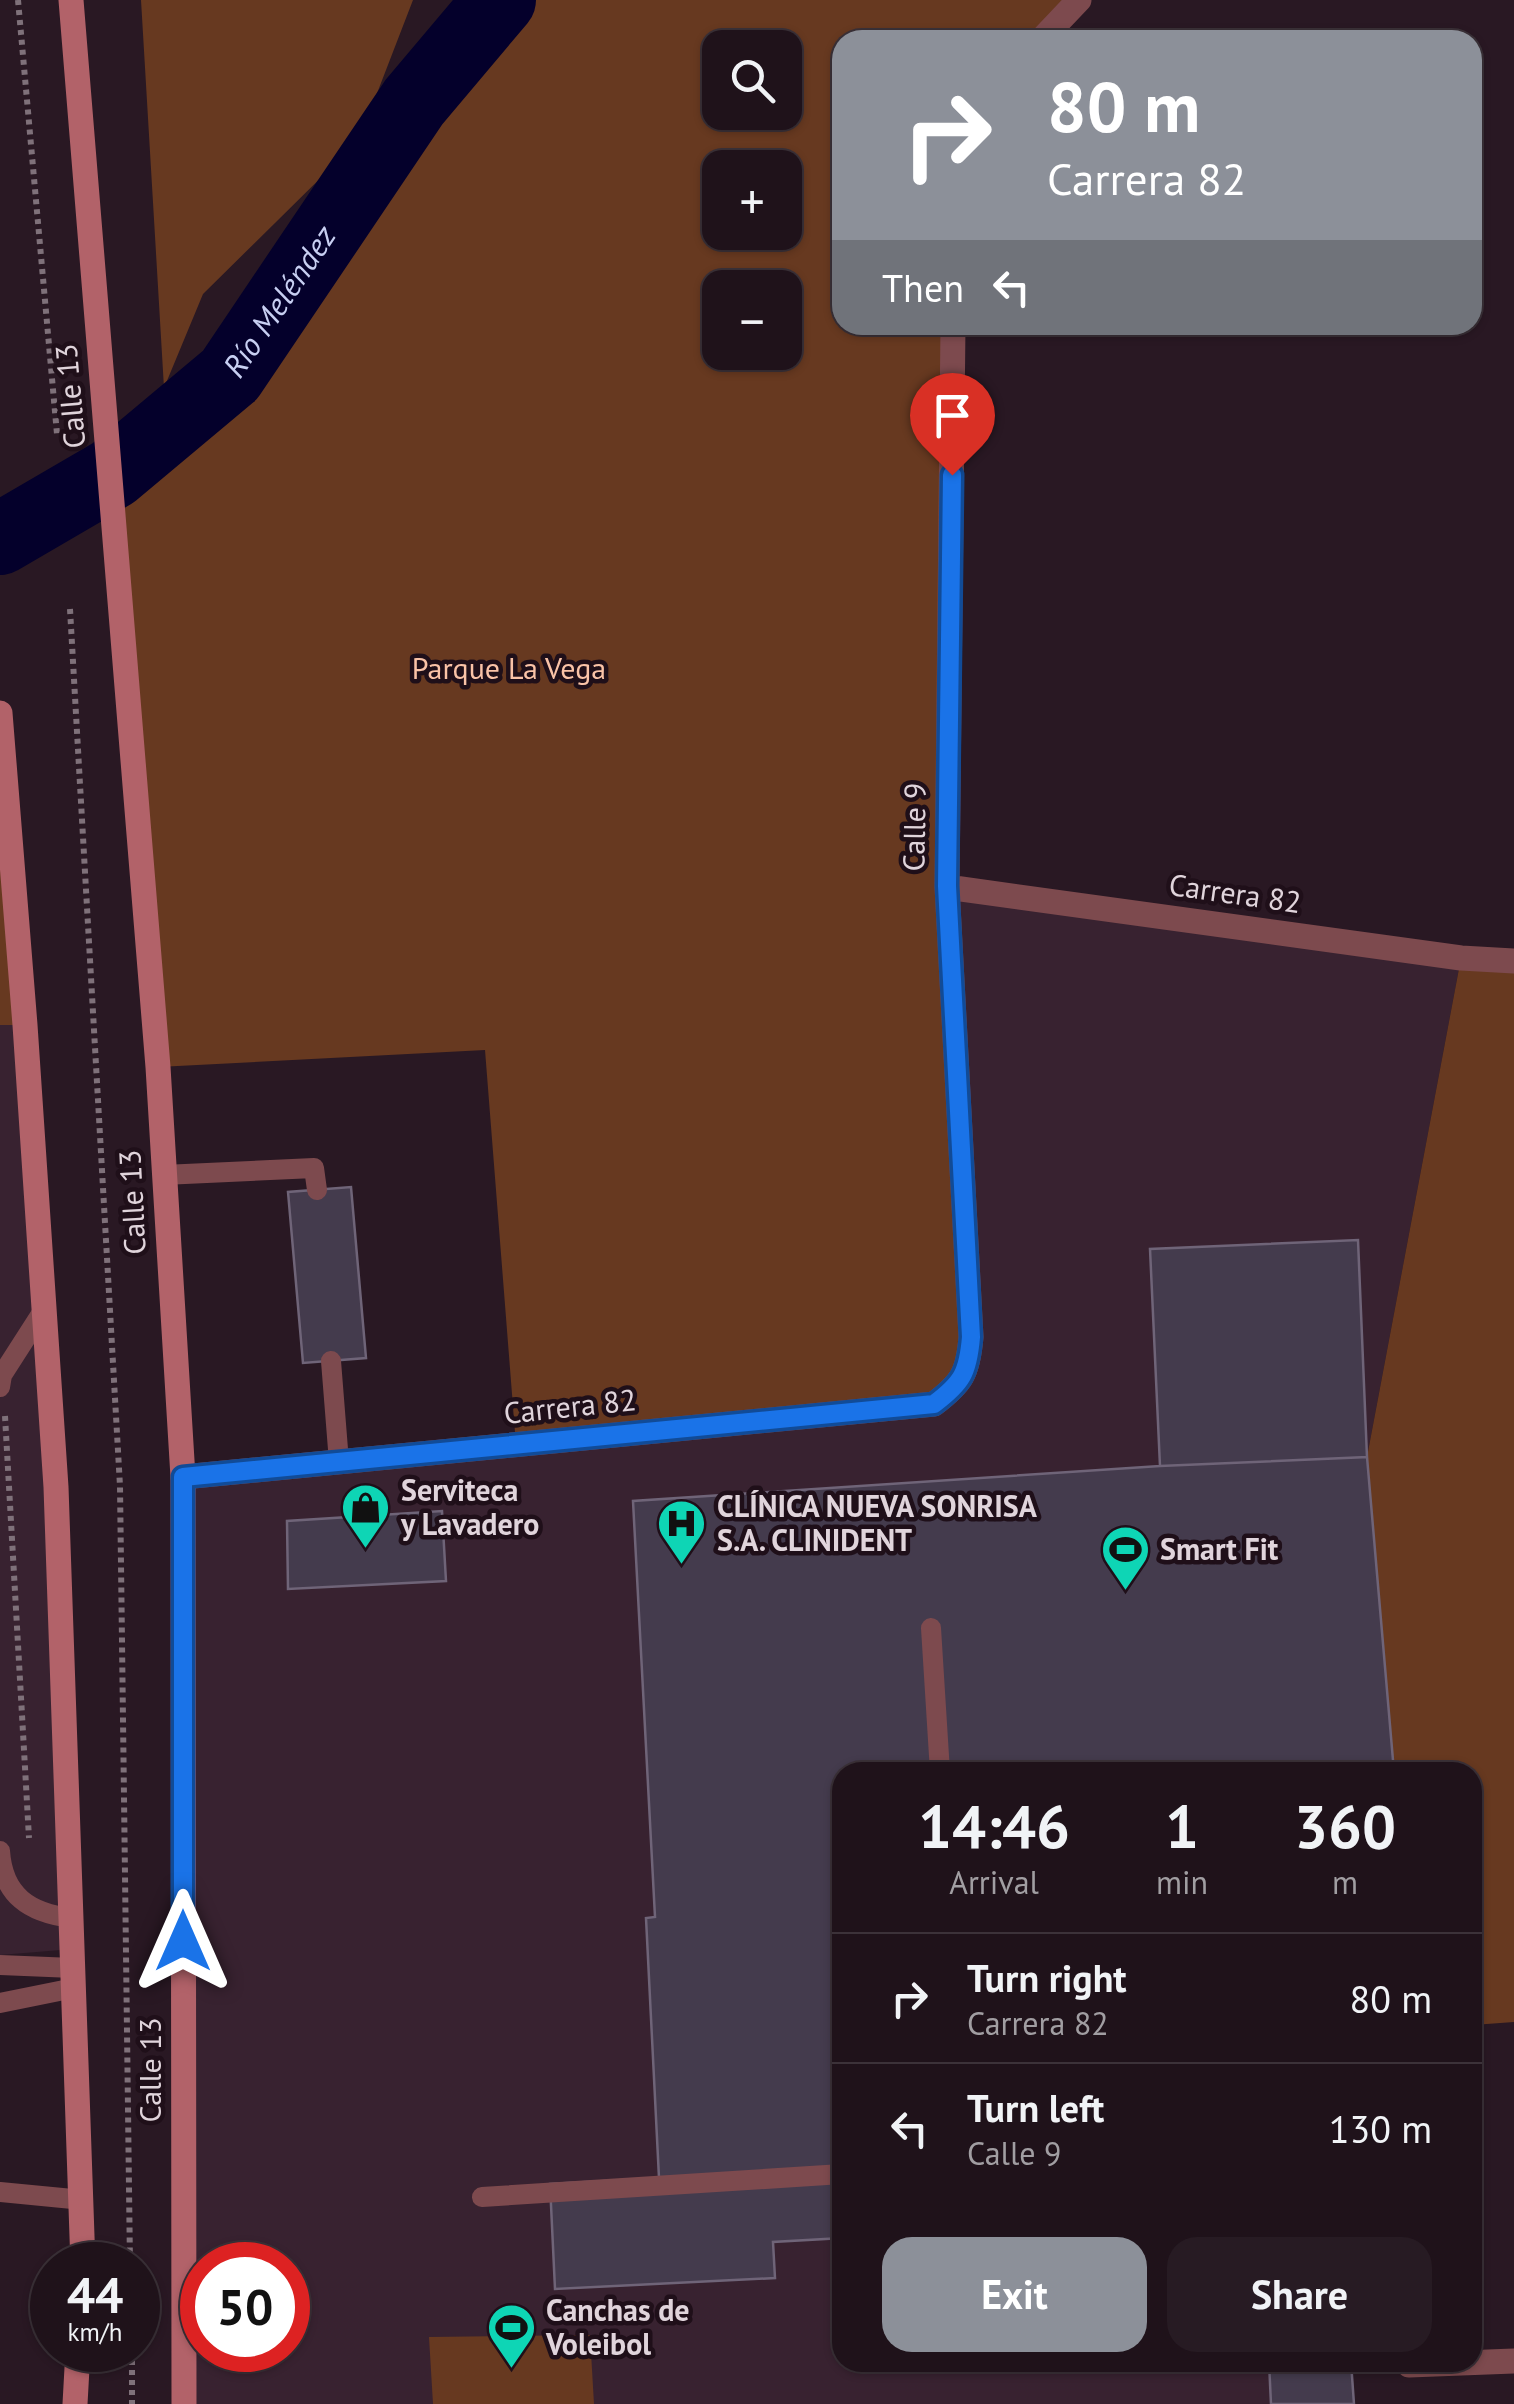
<!DOCTYPE html>
<meta charset="utf-8">
<style>
:root{--surface:#1f121a;--page:#271b23;--text:#f1f3f6;--muted:#a19ea2;--line:#3c3239;--accent:#8c9099}
body{margin:0;font-family:"PT Sans",sans-serif;background:var(--page);color:var(--text);height:100vh;display:flex;flex-direction:column;font-size:38px;white-space:nowrap}
*{box-sizing:border-box;margin:0}
p{font-size:32px;color:var(--muted)}
.icon{flex:none;width:55px;height:55px;fill:none;stroke:currentColor;stroke-width:2;stroke-linecap:round;stroke-linejoin:round}
.map{position:relative;flex:1;overflow:hidden}
.panel{position:absolute;left:832px;top:1762px;width:650px;height:610px;display:flex;flex-direction:column;background:var(--surface);border-radius:30px;box-shadow:0 2px 8px #0004,0 0 0 2px var(--line)}
.panel>*{flex:none}
.guide{position:absolute;left:832px;top:30px;width:650px;height:305px;border-radius:30px;box-shadow:0 2px 8px #0004,0 0 0 2px var(--line);background:#8c9099;color:#fff;overflow:hidden}
.buttons{position:absolute;left:702px;top:30px;display:grid;gap:20px}
.buttons a{display:grid;place-items:center;width:100px;height:100px;border-radius:20px;background:var(--surface);box-shadow:0 2px 8px #0004,0 0 0 2px var(--line);font-size:50px}
.speed{position:absolute;left:30px;top:2242px;display:flex;gap:20px;font-size:50px;font-weight:700;text-align:center}
.speed>*{display:grid;place-content:center;width:130px;height:130px;border-radius:50%;background:var(--surface);box-shadow:0 2px 8px #0004,0 0 0 2px var(--line);line-height:1}
.speed small{font-size:25px;font-weight:400}
.speed .limit{border:15px solid #d22;background:#fff;color:#111}
.pin{position:absolute;display:grid;place-items:center;width:85px;height:85px;color:#fff;margin:-102px -42px;border-radius:50% 50% 50% 0;rotate:-45deg;box-shadow:0 0 10px #0007}
.pin .icon{rotate:45deg}
.me{position:absolute;width:110px;margin:-55px;rotate:0deg;stroke-linejoin:round;filter:drop-shadow(0 0 8px #0008)}
.turn{display:flex;align-items:center;gap:35px;height:210px;padding:0 50px;font-size:45px}
.turn .icon{width:130px;height:130px;stroke-width:2.5}
.turn b{display:block;font-size:70px;line-height:85px}
.then{display:flex;align-items:center;height:95px;padding:0 50px;background:#0003;gap:20px;font-size:38px}
.eta{display:flex;justify-content:space-evenly;align-items:center;height:170px;text-align:center}
.eta b{font-size:60px;font-weight:700;line-height:70px}
.cta{display:flex;gap:20px;margin-top:auto;padding:20px 50px}
.cta a{flex:1;height:115px;border-radius:30px;background:var(--accent);color:#fff;font-size:40px;font-weight:700;line-height:115px;text-align:center}
.cta a+a{background:var(--page);color:var(--text)}
ul{padding:0;list-style:none}
li{display:flex;align-items:center;gap:30px;height:130px;padding:0 50px;border-top:2px solid var(--line)}
li div{flex:1}
li b{display:block;font-size:38px}
li em{font-style:normal}
.map>svg:first-child{display:block}
</style>
<div class="map">
<svg width="1514" height="2404" viewBox="0 0 1514 2404">
<rect width="100%" height="100%" fill="#291823"/>
<path fill="#382230" fill-rule="evenodd" d="M947,887l514,71 -94,499 27,315h-552v590l509,1 3,41h-1170l-1,-927 751,-73zM202,2265h86v85h-86z
M0,1025h25l48,924 -73,6z"/>
<path fill="#673920" fill-rule="evenodd" d="M141,0h272l-54,140 -156,154 -39,94z
M500,0h579l-38,40h-199v285h111l-6,562 24,450 -37,67 -418,41 -31,-395 -327,17 -45,-594 117,-98 184,-273zM720,48h65v64h-65zM720,168h65v64h-65zM720,288h65v64h-65z
M0,713l25,312h-25z
M1461,958l53,3v1061l-41,3 -1,-253h-78l-27,-315z
M590,2335l4,69h-161l-4,-67z"/>
<g fill="none" stroke-linecap="round" stroke-linejoin="round">
<path stroke="#04002b" stroke-width="72" id="s1" d="M0,539l113,-66 117,-98 184,-273 86,-102"/>
</g>
<path fill="#443b4d" stroke="#6f6478" stroke-width="2.5" d="M351,1187l15,171 -63,5 -15,-171z
M1358,1240l9,217 -207,9 -10,-217z
M1367,1457l27,315h-552v466l-69,4 2,36 -220,11 -5,-105 109,-6 -13,-260 9,-1 -22,-416 527,-35z
M442,1511l4,70 -158,8 -1,-68z
M1269,2362h82l3,42h-83z"/>
<g fill="none" stroke-linecap="round" stroke-linejoin="round">
<path stroke="#7f717a" stroke-width="6" stroke-dasharray="5 5" stroke-linecap="butt" d="M18,0l39,434
M70,609l50,877 10,779
M5,1416l24,422
M47,2337l2,-63
M132,2350v54"/>
<path stroke="#7d4a4e" stroke-width="20" d="M163,1175l151,-7 3,22
M331,1361l8,101
M0,1387l2,-12 43,-67
M931,1628l9,144
M0,1851c3,45 30,62 71,67
M0,1965l73,3
M0,2003l74,-15
M0,2192l83,8
M482,2197l360,-23"/>
<path stroke="#7d4a4e" stroke-width="25" d="M1041,40l38,-40
M947,887l514,71 53,3
M183,1477l751,-73c28,-21 34,-31 37,-67l-24,-450 6,-562
M1409,2365l105,-4"/>
<path stroke="#b26269" stroke-width="25" d="M71,0l87,1067 25,410 1,927
M0,713l25,312 31,462 27,778
M75,2404l3,-54"/>
</g>
<g fill="none" stroke-linecap="round" stroke-linejoin="round">
<defs>
<path id="route" d="M183,1941v-464l751,-73c28,-21 34,-31 37,-67l-24,-451 5,-411"/>
</defs>
<use href="#route" stroke="#114b97" stroke-width="25"/>
<use href="#route" stroke="#1a73e8" stroke-width="18"/>
</g>
<defs>
<symbol id="shop-pin" viewBox="-11 -11 22 30"><path d="M0 17L-7.5 6A9.5 9.5 0 1 1 7.5 6Z" fill="#0ed5b5" stroke="#1f0f19"/><path d="M-5-2.5h2.3a2.7 3.5 0 0 1 5.4 0H5L5.5 6h-11ZM-1.5-2.5h3a1.5 2.3 0 0 0-3 0Z" fill="#111"/></symbol>
<symbol id="hospital-pin" viewBox="-11 -11 22 30"><path d="M0 17L-7.5 6A9.5 9.5 0 1 1 7.5 6Z" fill="#0ed5b5" stroke="#1f0f19"/><path d="M-5-5h3v3.5h4V-5h3V5h-3V1.5h-4V5h-3Z" fill="#111"/></symbol>
<symbol id="stadium-pin" viewBox="-11 -11 22 30"><path d="M0 17L-7.5 6A9.5 9.5 0 1 1 7.5 6Z" fill="#0ed5b5" stroke="#1f0f19"/><path d="M0-5a6.5 5 0 1 0 0 10a6.5 5 0 1 0 0-10ZM-3.5-1.8h7v3.6h-7Z" fill="#111"/></symbol>
</defs>
<g fill-rule="evenodd">
<use href="#shop-pin" x="338" y="1480" width="55" height="75"/>
<use href="#hospital-pin" x="654" y="1496" width="55" height="75"/>
<use href="#stadium-pin" x="1098" y="1522" width="55" height="75"/>
<use href="#stadium-pin" x="484" y="2300" width="55" height="75"/>
</g>
<g text-anchor="middle" stroke-width="9" stroke-linejoin="round" paint-order="stroke">
<g font-size="30" fill="#e0d4db" stroke="#1f0f19">
<text transform="translate(71 396) rotate(-95)" y="10">Calle 13</text>
<text transform="translate(915 827) rotate(-89)" y="10">Calle 9</text>
<text transform="translate(1235 894) rotate(8)" y="10">Carrera 82</text>
<text transform="translate(133 1202) rotate(-93)" y="10">Calle 13</text>
<text transform="translate(570 1407) rotate(-6)" y="10">Carrera 82</text>
<text transform="translate(151 2070) rotate(-90)" y="10">Calle 13</text>
</g>
<g font-size="30" fill="#fac3a7" stroke="#1f0f19">
<text x="509" y="679">Parque La Vega</text>
</g>
<g font-size="30" font-weight="bold" fill="#e0d4db" stroke="#1f0f19" text-anchor="start">
<text x="401" y="1501">Serviteca<tspan x="401" dy="34">y Lavadero</tspan></text>
<text x="717" y="1517">CLÍNICA NUEVA SONRISA<tspan x="717" dy="34">S.A. CLINIDENT</tspan></text>
<text x="1160" y="1560">Smart Fit</text>
<text x="546" y="2321">Canchas de<tspan x="546" dy="34">Voleibol</tspan></text>
</g>
<g font-size="32" font-style="italic" fill="#c8cff2" stroke="#1f0f19">
<text dy="11" stroke="none"><textPath href="#s1" startOffset="372">Río Meléndez</textPath></text>
</g>
</g>
</svg>
<div class="buttons">
<a><svg class="icon" aria-label="search" viewBox="0 0 24 24"><circle cx="10" cy="10" r="6"/><path d="M15 15l6 6"/></svg></a>
<a>+</a>
<a>−</a>
</div>
<div class="speed"><div>44<small>km/h</small></div><div class="limit">50</div></div>
<div class="pin" style="left:952px;top:475px;background:#d93025"><svg class="icon" aria-label="arrive" viewBox="0 0 24 24"><path d="M6 21V4h12l-3 4 3 4H6"/></svg></div>
<svg class="me" style="left:183px;top:1941px" viewBox="-20 -20 40 40"><path d="M0-17L14 15 0 8-14 15z" fill="#1a73e8" stroke="#fff" stroke-width="4"/></svg>
<div class="guide">
<div class="turn"><svg class="icon" aria-label="right" viewBox="0 0 24 24"><path d="M7 20v-9h11M14 6l5 5-5 5"/></svg><div><b>80 m</b>Carrera 82</div></div>
<div class="then">Then<svg class="icon" aria-label="left" viewBox="0 0 24 24"><path d="M17 20v-9H6M10 6l-5 5 5 5"/></svg></div>
</div>
<section class="panel">
<div class="eta">
<div><b>14:46</b><p>Arrival</p></div>
<div><b>1</b><p>min</p></div>
<div><b>360</b><p>m</p></div>
</div>
<ul>
<li><svg class="icon" aria-label="right" viewBox="0 0 24 24"><path d="M7 20v-9h11M14 6l5 5-5 5"/></svg><div><b>Turn right</b><p>Carrera 82</p></div><em>80 m</em></li>
<li><svg class="icon" aria-label="left" viewBox="0 0 24 24"><path d="M17 20v-9H6M10 6l-5 5 5 5"/></svg><div><b>Turn left</b><p>Calle 9</p></div><em>130 m</em></li>
</ul>
<div class="cta"><a>Exit</a><a>Share</a></div>
</section>
</div>
